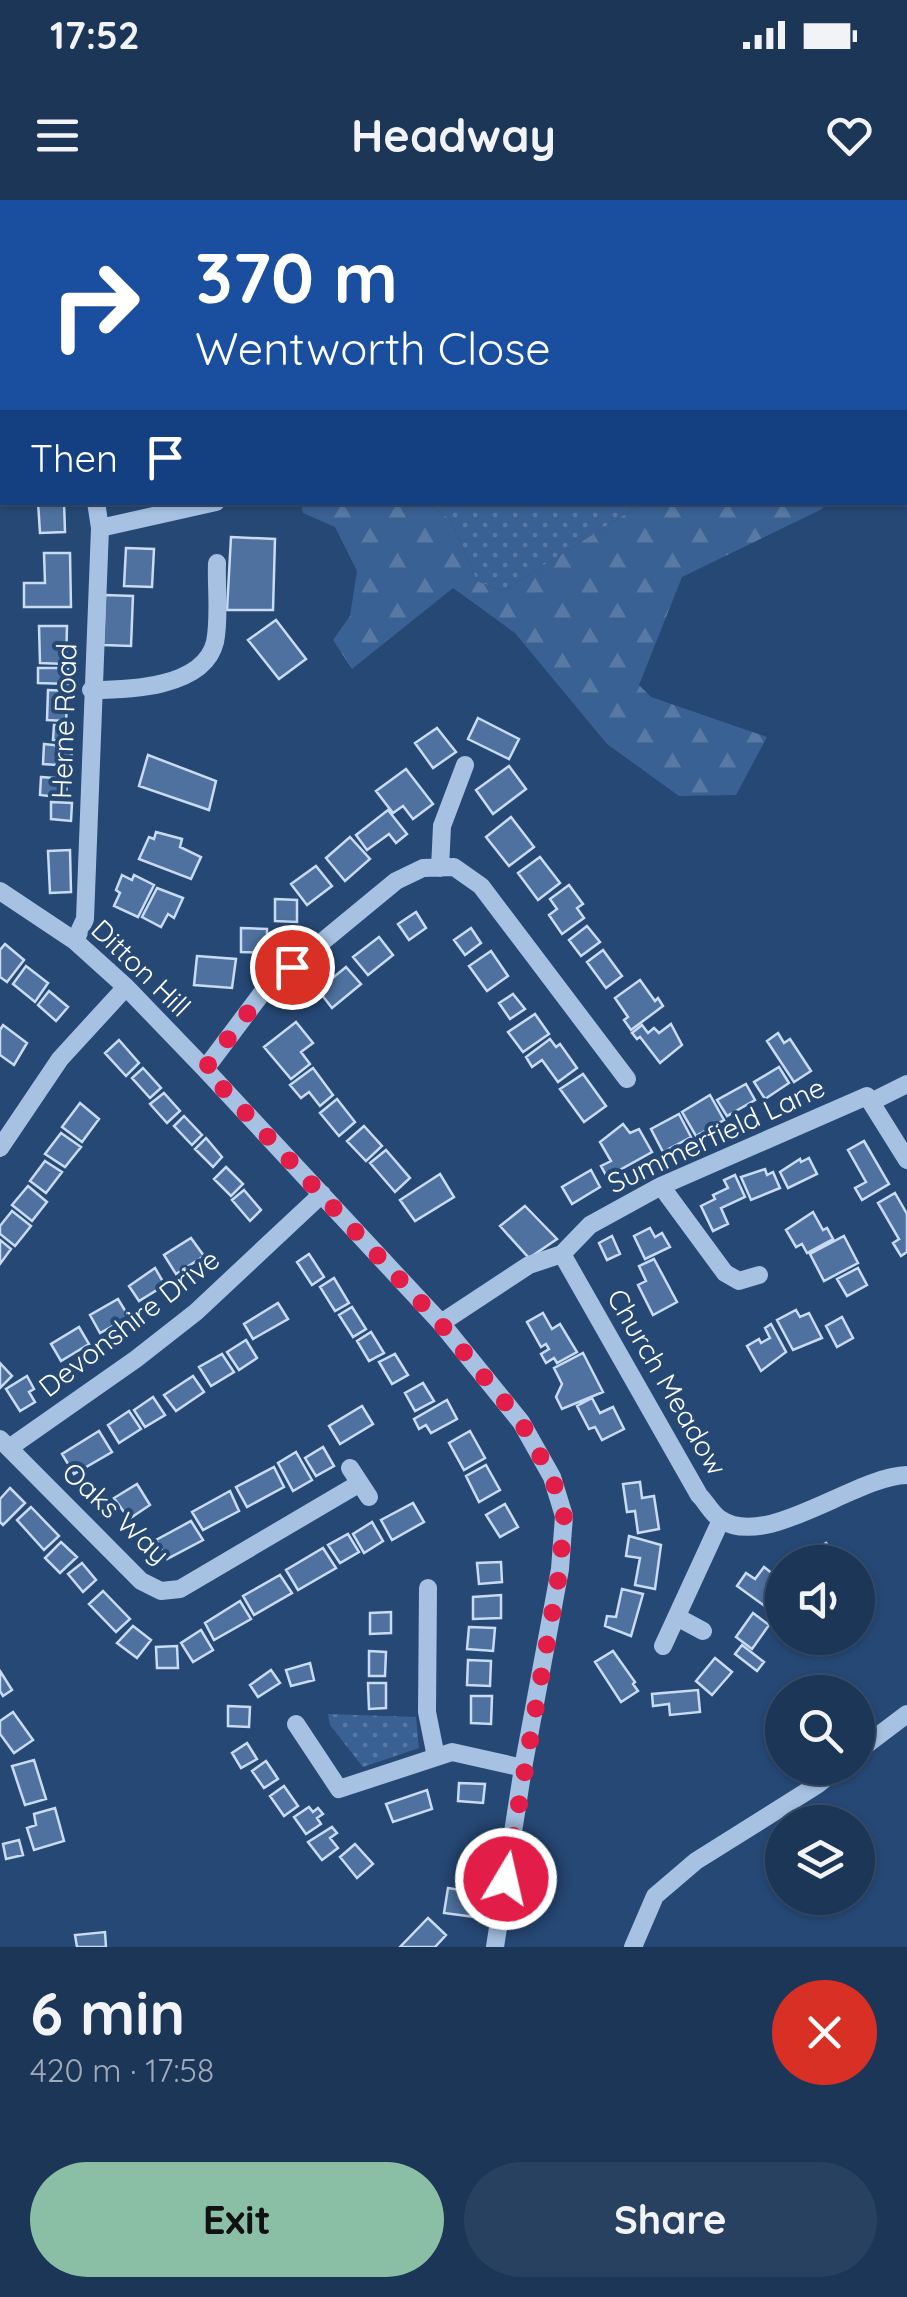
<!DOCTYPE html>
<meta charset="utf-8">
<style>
:root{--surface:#1c3658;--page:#294161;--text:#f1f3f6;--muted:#a0abba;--line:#3a506e;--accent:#8abfa5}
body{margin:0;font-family:Quicksand,sans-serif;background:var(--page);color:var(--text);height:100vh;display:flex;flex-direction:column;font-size:38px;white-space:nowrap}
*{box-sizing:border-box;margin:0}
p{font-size:32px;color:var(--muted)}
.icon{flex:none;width:55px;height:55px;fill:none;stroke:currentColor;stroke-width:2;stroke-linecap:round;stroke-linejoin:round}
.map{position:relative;height:1747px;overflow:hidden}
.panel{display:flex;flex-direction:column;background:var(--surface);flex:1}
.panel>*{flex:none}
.top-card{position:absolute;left:0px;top:0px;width:908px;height:305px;box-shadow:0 2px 8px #0004,0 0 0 2px var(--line);background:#1a4fa0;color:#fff;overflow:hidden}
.tools{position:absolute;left:765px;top:1345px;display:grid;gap:20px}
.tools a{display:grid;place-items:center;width:110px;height:110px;border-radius:50%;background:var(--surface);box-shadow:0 2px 8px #0004,0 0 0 2px var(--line);font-size:50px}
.pin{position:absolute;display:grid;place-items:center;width:85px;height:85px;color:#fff;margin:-42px;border:5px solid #fff;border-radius:50%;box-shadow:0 2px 10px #0007}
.me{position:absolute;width:110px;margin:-55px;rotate:9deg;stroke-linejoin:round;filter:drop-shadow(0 0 8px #0008)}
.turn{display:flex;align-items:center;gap:35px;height:210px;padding:0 30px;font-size:45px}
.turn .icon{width:130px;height:130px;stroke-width:2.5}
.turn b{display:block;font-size:70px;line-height:85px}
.then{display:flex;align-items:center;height:95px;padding:0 30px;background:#0003;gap:20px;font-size:38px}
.round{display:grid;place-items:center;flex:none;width:105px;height:105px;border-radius:52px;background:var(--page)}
.overview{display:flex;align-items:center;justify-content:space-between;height:170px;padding:0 30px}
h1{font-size:60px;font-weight:800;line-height:75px}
.cta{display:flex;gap:20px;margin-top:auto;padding:20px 30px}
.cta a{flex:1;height:115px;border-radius:60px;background:var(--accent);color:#111;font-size:40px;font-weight:800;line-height:115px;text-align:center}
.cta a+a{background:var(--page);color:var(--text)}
.status{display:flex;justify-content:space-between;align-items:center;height:70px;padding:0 50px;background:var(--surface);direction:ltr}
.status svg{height:28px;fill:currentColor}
header{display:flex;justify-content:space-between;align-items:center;height:130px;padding:0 30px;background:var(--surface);font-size:45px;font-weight:800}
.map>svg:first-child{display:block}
</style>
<div class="status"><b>17:52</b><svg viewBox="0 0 49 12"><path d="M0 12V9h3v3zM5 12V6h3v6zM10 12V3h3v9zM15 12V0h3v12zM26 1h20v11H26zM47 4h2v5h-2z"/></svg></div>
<header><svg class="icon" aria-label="menu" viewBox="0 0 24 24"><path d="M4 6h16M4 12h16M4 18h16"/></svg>Headway<svg class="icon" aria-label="heart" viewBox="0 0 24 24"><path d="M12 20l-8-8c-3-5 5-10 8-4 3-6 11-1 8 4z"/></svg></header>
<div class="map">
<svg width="907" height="1747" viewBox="0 0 907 1747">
<defs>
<pattern id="green-dots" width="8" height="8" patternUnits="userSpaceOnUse" patternTransform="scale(2.5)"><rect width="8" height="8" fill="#3a6193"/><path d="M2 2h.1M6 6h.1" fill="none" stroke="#5879a3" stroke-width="1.8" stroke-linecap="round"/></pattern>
<pattern id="forest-firs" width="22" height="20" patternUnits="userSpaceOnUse" patternTransform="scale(2.5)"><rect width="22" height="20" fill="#3a6193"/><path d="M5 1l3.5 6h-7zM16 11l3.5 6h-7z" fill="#5879a3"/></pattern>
</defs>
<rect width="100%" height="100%" fill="#264875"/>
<path fill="url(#green-dots)" d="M143,0h453l1,2h-453z
M672,0h235v179l-2,-177h-240z
M428,303h215l-140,88 -26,-10 -26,-61z
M328,1514l88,3 3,31 -56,19 -33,-42z"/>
<path fill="url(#forest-firs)" d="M301,303h127l23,17 26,61 26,10 140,-88h183l-4,6 -140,68 -43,108 12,12 116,40 -31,58 -57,1 -72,-52 -92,-111 -62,-45 -101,81 -19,-29 17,-24 7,-45 -22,-44 -32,-14z"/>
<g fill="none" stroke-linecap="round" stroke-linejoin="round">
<path stroke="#9bbbe2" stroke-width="5" d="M399,0v2
M676,2l7,-2"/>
</g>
<path fill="#4e719f" stroke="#c8dbf2" stroke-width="2.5" d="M38,302h26l1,30 -25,1z
M231,337l44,2 -2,71h-46z
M126,348l28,1 -2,38 -28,-1z
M44,353h26l1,54h-47v-24h21z
M105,395l28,1 -2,50 -28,-1z
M276,420l30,39 -27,20 -31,-39z
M39,426h28l-1,38 -26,-1z
M38,468h30v16l-30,-1z
M48,490l20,1 -2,30 -19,-1z
M478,518l41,21 -10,20 -41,-20z
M54,525l20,1 -1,16 -20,-2z
M437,528l19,24 -23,16 -18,-25z
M44,544l28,3 -1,19 -28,-2z
M148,555l68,26 -7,29 -70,-24z
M509,566l17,23 -33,25 -17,-24z
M406,569l27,35 -20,15 -10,-13 -10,7 -17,-22z
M41,577l26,2 -1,19 -26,-3z
M51,602l21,1 -1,18 -20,-2z
M388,610l19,24 -11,9 -7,-9 -22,16 -11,-15z
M511,617l23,30 -25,19 -23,-29z
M156,632l26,7 -2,8 21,10 -10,22 -52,-20 10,-22 5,2z
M350,637l20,22 -25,22 -19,-23z
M70,650l1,42 -21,1 -2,-42z
M540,657l20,26 -22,17 -20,-27z
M316,666l16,20 -25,19 -16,-21z
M122,675l10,5 2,-5 20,10 -16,32 -24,-11 6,-13 -4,-3z
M569,685l14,19 -6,4 7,10 -22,16 -13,-19 8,-6 -7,-10z
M157,688l26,10 -9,20 -6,-4 -7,13 -19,-10z
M275,699l22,1v22l-22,-1z
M416,712l10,16 -17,12 -11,-16z
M587,726l13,16 -19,14 -12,-16z
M241,728l26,1v24l-26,-1z
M471,728l10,15 -16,12 -11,-15z
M379,737l14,18 -25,20 -15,-18z
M5,744l19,16 -17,22 -7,-5v-27z
M603,750l19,26 -16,12 -19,-26z
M491,751l17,25 -21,15 -18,-25z
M197,756l39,3 -4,29 -38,-3z
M26,766l22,17 -13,19 -22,-18z
M346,767l15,17 -29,24 -14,-18z
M640,780l15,21 3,-3 5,8 -32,24 -7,-10 4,-3 -13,-19z
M49,791l19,16 -12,14 -18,-16z
M513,794l12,15 -15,10 -11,-16z
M535,814l14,20 -26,18 -15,-20z
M296,822l17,21 -12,9 9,12 -19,15 -27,-32z
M671,824l11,21 -22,18 -20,-26 -3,2 -5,-6 10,-8 6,8 6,-5 5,5z
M3,825l24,18 -13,22 -14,-10v-25z
M778,833l6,10 6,-4 21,32 -17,11 -27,-41z
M550,839l6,8 4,-3 17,24 -19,14 -16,-22 -10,7 -6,-10z
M119,840l20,23 -13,13 -21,-23z
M779,867l10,16 -24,16 -11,-17z
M143,868l18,20 -11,10 -18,-20z
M313,868l20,27 -13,11 -11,-14 -8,6 -11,-13z
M583,874l23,32 -22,16 -24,-33z
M746,884l9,16 -28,16 -10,-16z
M164,893l16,18 -13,12 -17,-19z
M710,895l14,25 -28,16 -14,-24z
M337,899l18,23 -16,14 -19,-23z
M80,903l19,16 -17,23 -20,-15z
M679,914l12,23 -28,15 -12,-23z
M184,916l18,19 -10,10 -18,-19z
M623,924l7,9 9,-4 13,23 -45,25 -6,-11 10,-5 -11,-19z
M364,926l18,20 -16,15 -19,-20z
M61,933l20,14 -16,20 -20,-13z
M206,938l16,19 -9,10 -18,-18z
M864,941l25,43 -27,16 -7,-12 11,-6 -18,-32z
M386,950l24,28 -15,14 -25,-29z
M809,958l8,16 -29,14 -8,-16 20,-13 1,3z
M45,961l17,11 -16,21 -16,-12z
M226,967l17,17 -12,12 -17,-17z
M765,969l2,6 6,-3 7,16 -29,12 -10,-23z
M591,970l9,17 -28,17 -10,-17z
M440,974l14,23 -39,24 -15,-21z
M735,975l10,22 -24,11 7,16 -15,7 -12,-25 14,-7 -2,-4 15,-7 -4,-8z
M28,986l19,16 -15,19 -20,-16z
M244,990l17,20 -11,11 -18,-21z
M895,993l12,21v38l-6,4 -8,-13 6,-4 -21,-36z
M525,1006l32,33 -28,19 -29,-32z
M12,1011l19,15 -16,20 -15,-12v-8z
M813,1012l10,18 4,-2 6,11 -26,14 -5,-9 -6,3 -10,-17z
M650,1028l5,9 7,-4 8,14 -25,12 -11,-23z
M612,1036l8,18 -13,6 -8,-17z
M844,1036l14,27 -34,18 -14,-27z
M191,1038l13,18 -28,18 -12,-19z
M0,1040l11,9 -11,15z
M309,1054l15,23 -12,8 -15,-23z
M654,1059l23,43 -24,13 -15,-30 8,-4 -7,-15z
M155,1068l10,17 -26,16 -10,-15z
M858,1068l9,17 -20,11 -10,-17z
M334,1078l15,25 -14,8 -15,-24z
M118,1099l11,18 -29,16 -10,-18z
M278,1103l10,16 -35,20 -9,-15z
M352,1107l14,22 -13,8 -14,-22z
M796,1110l4,7 9,-4 13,25 -29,12 -16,-30z
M543,1113l9,16 8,-5 17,28 -20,11 -3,-5 -8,5 -5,-9 8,-5 -3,-5 -5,3 -14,-25z
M842,1117l11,21 -16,9 -11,-21z
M771,1124l15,28 -25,19 -14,-25 12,-7 2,4 9,-5 -5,-10z
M79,1127l10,17 -28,17 -10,-17z
M371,1132l13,21 -15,8 -12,-20z
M246,1140l11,18 -18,12 -12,-18z
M583,1153l20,39 -41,17 -6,-12 6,-13 -8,-16z
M222,1154l12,18 -23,14 -12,-19z
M395,1154l13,21 -16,9 -13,-22z
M0,1163l12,13 -12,12z
M27,1176l7,13 -5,3 6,10 -15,9 -14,-22z
M193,1176l11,16 -28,19 -12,-16z
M423,1183l11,18 -19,10 -10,-18z
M153,1197l12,18 -20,12 -11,-17z
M592,1198l8,15 13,-6 11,22 -22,11 -7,-13 -6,2 -12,-23z
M447,1200l10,19 -26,14 -5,-8 -7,4 -5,-10z
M362,1206l11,18 -33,20 -11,-18z
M129,1211l12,18 -22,14 -11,-18z
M99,1231l13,21 -38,22 -12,-20z
M470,1231l15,27 -21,12 -15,-27z
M323,1247l11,19 -18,10 -11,-18z
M296,1252l16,28 -19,11 -15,-28z
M486,1265l14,25 -21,12 -13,-26z
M274,1267l10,20 -37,20 -11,-20z
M640,1282l2,16 12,-2 5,33 -21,4 -3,-22 -8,1 -4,-28z
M137,1284l13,21 -21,14 -15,-21z
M10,1288l15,15 -22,22 -3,-3v-23z
M230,1291l9,20 -36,19 -11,-18z
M413,1303l11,19 -32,18 -11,-20z
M505,1304l13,23 -18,10 -14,-22z
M31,1307l28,29 -15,14 -27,-30z
M191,1321l12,19 -36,19 -11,-19z
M372,1322l11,19 -19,12 -11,-19z
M348,1334l11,18 -19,11 -12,-18z
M629,1336l32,9 -6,44 -20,-4 5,-27 -14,-2z
M61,1342l16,15 -17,16 -15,-15z
M826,1343l14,19h-40z
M323,1348l13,20 -38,22 -12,-20z
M501,1362l1,20 -23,2 -2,-21z
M82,1363l14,17 -13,12 -15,-18z
M764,1367l18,14 -16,26 -29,-21 9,-13 9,6z
M280,1375l12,18 -38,22 -11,-19z
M622,1389l21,5 -12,42 -26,-10 2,-10 9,1z
M103,1391l27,28 -14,13 -27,-28z
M501,1395v23l-28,1v-22z
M240,1401l11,18 -37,21 -9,-17z
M391,1412v21l-21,1v-21z
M753,1413l16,12 -17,24 -16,-12z
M133,1426l18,14 -14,18 -20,-15z
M469,1427l26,1 -2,23 -26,-2z
M201,1430l12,20 -20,12 -12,-19z
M742,1445l22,17 -7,9 -22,-17z
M177,1446l1,22h-21l-1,-21z
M369,1451l17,1 -1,24h-16z
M613,1451l22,31 -2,2 5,7 -17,11 -26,-40z
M715,1458l17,14 -20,23 -16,-14z
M468,1460l23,1 -1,25 -23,-1z
M310,1463l4,17 -23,6 -5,-16z
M271,1470l9,13 -22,14 -8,-12z
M0,1471l12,19 -9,6 -3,-5z
M368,1483h18v25l-17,1z
M698,1490l2,22 -30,3 -1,-11 -16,2 -1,-12z
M471,1496h21l-1,28 -20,-1z
M228,1506l22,1 -1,20 -21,-1z
M13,1512l20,28 -19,13 -14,-19v-13z
M247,1543l10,16 -16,9 -9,-15z
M34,1560l12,39 -21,6 -13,-39z
M266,1561l12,18 -14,9 -12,-17z
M459,1583l26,1 -2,19 -25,-2z
M284,1586l14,20 -14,10 -14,-20z
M427,1590l5,19 -39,13 -7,-18z
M309,1607l4,5 5,-4 5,6 -6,4 4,6 -15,10 -12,-17z
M55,1608l9,33 -30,9 -7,-22 9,-3 -2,-11z
M332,1627l5,6 -7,5 8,10 -16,12 -14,-18z
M19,1640l4,15 -17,4 -3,-15z
M355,1644l18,20 -16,14 -17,-21z
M448,1688l32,5 -5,24 -31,-4z
M428,1718l18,17 -11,12h-35z
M105,1732l1,15h-29l-2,-12z"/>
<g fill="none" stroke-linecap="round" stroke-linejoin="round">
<path stroke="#a6c1e2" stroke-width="18" d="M19,0l1,2
M0,281h2
M100,328l116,-26
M91,490c37,0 113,-2 124,-48 5,-24 1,-55 2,-79
M440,668l2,-42 23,-61
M0,691l75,50 51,46 79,82 236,254 80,99 31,55 12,39 -4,53 -37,199 -28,179
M75,741l10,-22 15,-391 -4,-26
M205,869l60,-80 131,-108 27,-13 31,-1 27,19 146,193
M871,902l36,-18
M0,948l60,-89 66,-72
M661,986l64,87 14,8 20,-6
M562,1054l137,241c7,7 13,19 21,24 46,32 135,-43 187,-44
M441,1123l88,-58 33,-11 28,-29 71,-39 206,-90 40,64
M0,1239l141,142 20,10 19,-2 180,-106
M9,1248l127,-89 60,-47 126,-118
M350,1268l19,29
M428,1388l-1,124 9,45
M677,1417l26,14
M663,1446l58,-126
M296,1524l43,65 113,-37 71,16
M858,1551l49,-37
M633,1747l22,-51 41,-35 121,-76 21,-17"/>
</g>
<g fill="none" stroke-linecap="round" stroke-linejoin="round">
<path stroke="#e11d48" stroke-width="18" stroke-dasharray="0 32.4" d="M292,767l-26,22 -61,80 235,254 81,99 31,55 12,39 -4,53 -54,310"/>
</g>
<g text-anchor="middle" stroke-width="8" stroke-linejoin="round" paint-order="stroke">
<g font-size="28" fill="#fff" stroke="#264875">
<text transform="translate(64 521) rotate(-88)" y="10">Herne Road</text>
<text transform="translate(141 768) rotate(44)" y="10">Ditton Hill</text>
<text transform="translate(716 935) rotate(-25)" y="10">Summerfield Lane</text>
<text transform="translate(129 1123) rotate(-38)" y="10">Devonshire Drive</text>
<text transform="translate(667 1182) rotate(60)" y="10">Church Meadow</text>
<text transform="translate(116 1313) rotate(43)" y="10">Oaks Way</text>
</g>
</g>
</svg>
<div class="tools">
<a><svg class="icon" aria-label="sound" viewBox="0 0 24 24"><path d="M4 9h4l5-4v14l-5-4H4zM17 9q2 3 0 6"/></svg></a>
<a><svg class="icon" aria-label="search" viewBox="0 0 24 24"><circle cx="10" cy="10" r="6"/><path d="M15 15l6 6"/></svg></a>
<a><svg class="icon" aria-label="layers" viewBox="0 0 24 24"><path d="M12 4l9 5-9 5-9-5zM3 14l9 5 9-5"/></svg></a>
</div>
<div class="pin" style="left:292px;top:767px;background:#d93025"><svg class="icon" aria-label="arrive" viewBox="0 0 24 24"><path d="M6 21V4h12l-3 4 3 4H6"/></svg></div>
<svg class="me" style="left:506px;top:1679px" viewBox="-20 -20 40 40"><circle r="17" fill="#e11d48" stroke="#fff" stroke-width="3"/><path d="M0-11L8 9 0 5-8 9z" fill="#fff"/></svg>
<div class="top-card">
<div class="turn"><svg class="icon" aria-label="right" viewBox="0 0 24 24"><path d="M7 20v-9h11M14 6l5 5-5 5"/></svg><div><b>370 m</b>Wentworth Close</div></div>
<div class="then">Then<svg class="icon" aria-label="arrive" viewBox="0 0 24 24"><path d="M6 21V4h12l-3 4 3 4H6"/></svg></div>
</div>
</div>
<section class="panel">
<div class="overview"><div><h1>6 min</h1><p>420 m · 17:58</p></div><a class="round" style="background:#d93025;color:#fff"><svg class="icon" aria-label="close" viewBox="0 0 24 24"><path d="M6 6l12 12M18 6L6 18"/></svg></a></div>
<div class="cta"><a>Exit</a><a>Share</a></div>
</section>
